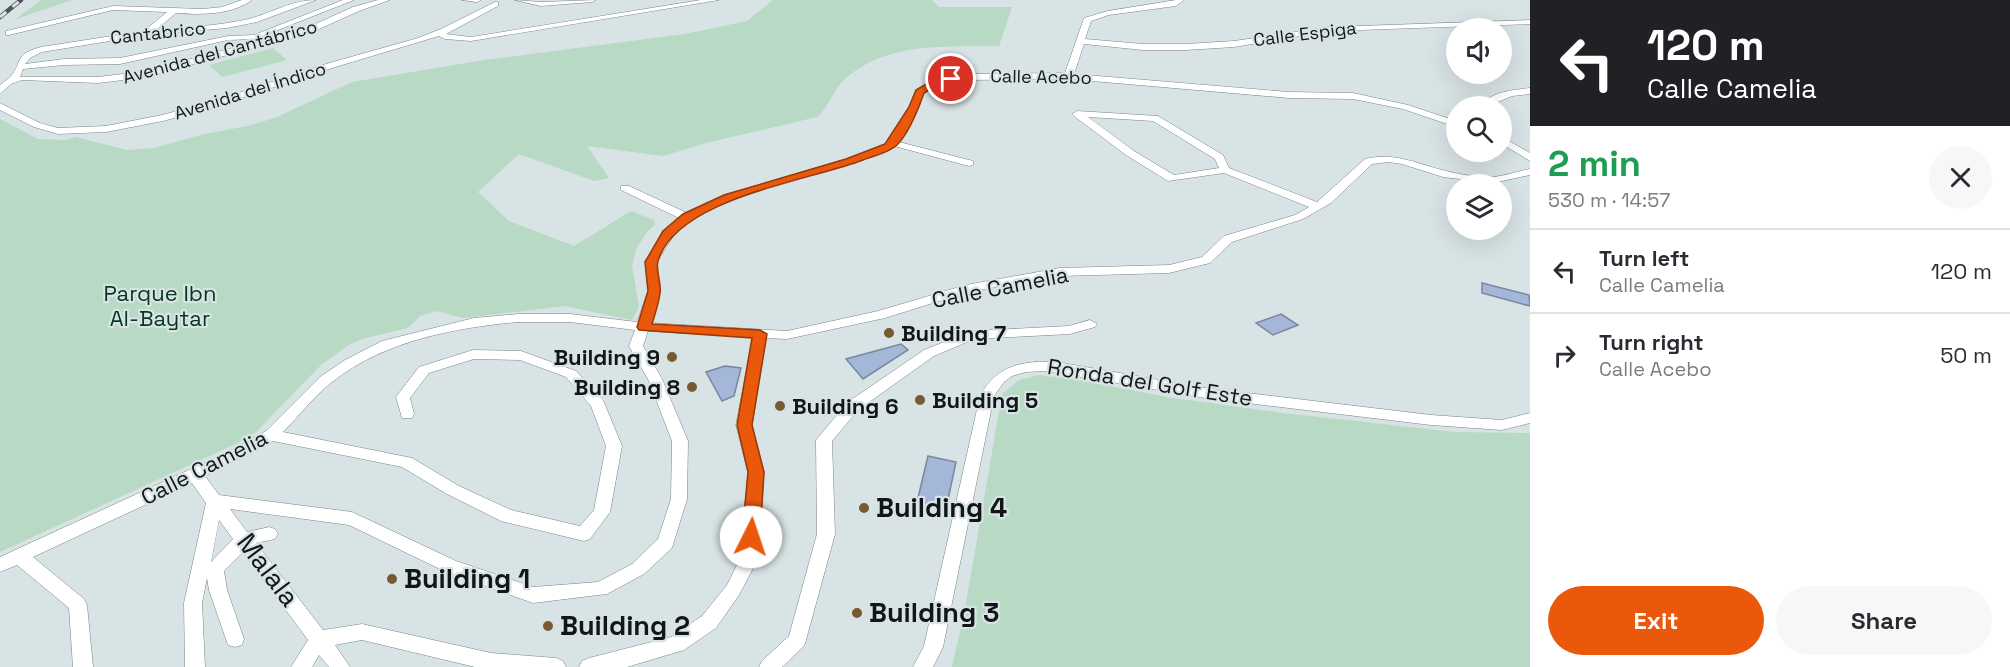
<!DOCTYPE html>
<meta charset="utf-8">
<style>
:root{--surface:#fff;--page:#f7f7f7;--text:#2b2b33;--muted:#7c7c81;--line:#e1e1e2;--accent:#ea580c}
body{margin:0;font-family:"Space Grotesk",sans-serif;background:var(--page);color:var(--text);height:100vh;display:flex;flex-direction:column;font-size:22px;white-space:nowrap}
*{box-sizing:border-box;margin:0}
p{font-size:20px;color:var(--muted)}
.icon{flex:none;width:33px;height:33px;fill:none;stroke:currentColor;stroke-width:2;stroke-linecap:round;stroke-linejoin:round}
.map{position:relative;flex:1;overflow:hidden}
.panel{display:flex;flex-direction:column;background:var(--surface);width:480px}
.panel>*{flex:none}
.guide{background:#202124;color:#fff;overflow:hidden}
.fabs{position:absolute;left:1446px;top:18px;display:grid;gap:12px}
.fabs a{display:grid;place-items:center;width:66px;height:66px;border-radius:50%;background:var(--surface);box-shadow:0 6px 24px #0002;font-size:30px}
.pin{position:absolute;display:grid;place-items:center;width:51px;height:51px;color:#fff;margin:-26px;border:3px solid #fff;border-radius:50%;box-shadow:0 2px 6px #0007}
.me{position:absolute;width:66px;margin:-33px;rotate:4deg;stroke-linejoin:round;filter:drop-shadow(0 0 4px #0008)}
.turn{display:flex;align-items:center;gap:21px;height:126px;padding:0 18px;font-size:27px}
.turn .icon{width:78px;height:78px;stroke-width:2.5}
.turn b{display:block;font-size:42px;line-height:51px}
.round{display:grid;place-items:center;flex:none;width:63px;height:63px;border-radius:32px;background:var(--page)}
.head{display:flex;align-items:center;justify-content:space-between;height:102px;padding:0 18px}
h1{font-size:36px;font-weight:600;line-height:45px;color:#1e9e55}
.action{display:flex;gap:12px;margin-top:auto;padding:12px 18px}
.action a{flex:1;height:69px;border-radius:36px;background:var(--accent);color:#fff;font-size:24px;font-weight:600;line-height:69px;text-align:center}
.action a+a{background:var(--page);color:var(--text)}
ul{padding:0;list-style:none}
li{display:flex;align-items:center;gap:18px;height:84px;padding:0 18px;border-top:2px solid var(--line)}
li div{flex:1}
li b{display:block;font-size:22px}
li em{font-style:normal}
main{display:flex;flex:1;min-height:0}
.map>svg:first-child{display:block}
</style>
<main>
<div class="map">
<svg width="1530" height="667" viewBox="0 0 1530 667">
<rect width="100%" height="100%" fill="#d8e3e5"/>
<path fill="#b8d9c3" d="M41,0h31l-59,20h1z
M773,0h159l7,7h73l-13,39c-52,1 -109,-5 -152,31 -15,13 -17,29 -30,40l-111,26 -43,13 -76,-10 22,32 -15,3 -75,-27 -41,38 31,29 65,25 57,-35 23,9 1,5 -8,7 -11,17 -4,17 7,41 -7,13 -68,-14 -101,12 -26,-7 -17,5 -12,12 -46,11 -15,7 -26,19 -64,66 -17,11 -240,110v-433l38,20 27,1 11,-3 51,13 27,-2 50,-14 44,-8 29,-9 75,-35 132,-22 201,-26 62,-13z
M273,48l14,12 -65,17 -13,-12z
M1039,375l33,4 101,19 110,15 171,19 76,1v234h-578l13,-58 37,-215 17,-14z"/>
<path fill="#a4b7d8" stroke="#78879e" stroke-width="1.5" d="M1482,283l47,12 1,11 -48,-13z
M1281,314l17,11 -25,10 -17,-12z
M901,344l7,6 -45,29 -17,-20z
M725,366l16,2 -7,28 -12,5 -16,-29z
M928,456l28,6 -10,47 -29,-7z"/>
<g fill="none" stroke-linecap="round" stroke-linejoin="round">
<defs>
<path id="minor" d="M242,0h10c-20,15 -52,15 -76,13l-20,17c31,-3 62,-4 93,-11 22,-6 43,-19 67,-19l-59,22 -30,6 -80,7 -105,17 -12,6 -5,6 39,-5 56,-1 108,-22 26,-1 89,-35h11l-99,39 -27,1 -108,24 -56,1 -41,4 -3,8h78l42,-5 162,-42 51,-23 25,-7h12l-31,11 -51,23 -168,44 -42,5 -76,-3 -11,4 -11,10v-9c4,-4 8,-5 11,-9 13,-16 2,-21 30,-29l103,-16 23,-19 -54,-2 -104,25h-3v-4l107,-25 90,3 19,-2z
M462,0h19l-4,2z
M515,0l26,2 55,-2 -4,2 -51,4z
M701,0h18l-248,41 -26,-2 -6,-3 -107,32 -115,38 -54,15 -57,11 -48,2 -24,-7 -34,-17v-7l40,20 18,5 48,-2 56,-11 49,-13 115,-38 92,-26 23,-9 54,-27h3v4l-52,28 25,3z
M1176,0h8l-8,6 -67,9 -18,6 -6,18 58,5h43l48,-3 96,-14 200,-7v4l-200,7 -96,16 -48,3h-43l-59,-6 -10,30 215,18 64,1 55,12 48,16v6l-53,-18 -50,-10 -64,-1 -220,-19 -103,1 -27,4 -16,9 -4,14 -20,35 74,19v4l-4,1 -75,-20 -40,17 -122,36 -41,20 -18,17 -16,26 3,29 -10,32 137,8 91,-20 88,-26 94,-17 109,-3 33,-8 22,-21 71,-21 14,-8 -85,-34 -56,8 -42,-26 -52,-39 -2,-2 5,-3 81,5 65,39 6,13 88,34 48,-43c29,-7 50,4 77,11 15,4 37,8 51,7 12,-1 25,-6 37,-8v6l-37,8 -50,-6 -41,-13 -14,-2 -16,2 -41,39 -28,16 -71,23 -22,21 -41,10 -109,3 -92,16 -83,26 -98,21 -21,-1 -14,87 12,47 -6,87 -19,36 -23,33 -32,22 -57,17h-48l3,-6 7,-3 82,-21 31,-21 25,-31 13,-26 8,-87 -12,-47 17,-88 -105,-6 -5,15 19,33 26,62 -1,58 -15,49 -28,26 -37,20 -74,9 -89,-32 -95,-46 -119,-16 17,23 22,-5 6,2 3,5 -3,5 -19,4 67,87 39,-6 129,29 65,5 7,3 3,6h-91l-113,-27 -27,5 15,22h-21l-10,-12 -7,12h-21l17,-27 -65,-88 -19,19 3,19 17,49 -2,6 -7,2 -7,-2 -19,-55 -2,-12 -5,25 3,64h-20l-1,-64 22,-100 -14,-20 -159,74 51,42 3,6 6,62h-20l-4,-59 -52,-43 -17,7v-15l228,-105 38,-21 54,-54 25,-17 37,-19 92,-23 44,-4h52l67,8 11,-31 -3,-29 19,-30 15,-14 -58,-28v-4h8l58,27 37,-18 122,-36 39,-15 8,-8 16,-29 7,-17 17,-10 33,-6 99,-1 19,-55 24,-7zM1088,117l65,4 62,38 4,9 -45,7 -40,-24zM518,322h52l65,8 -6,16 19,33 24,62 -1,58 -13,40 -26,25 -34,18 -65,5 -77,-26 -104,-49 -133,-17 -14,-19 68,-35 129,26 45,27 54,27 83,20 6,-2 20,-27 12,-66 -19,-46 -27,-29 -55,-20 -48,-1 -54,17 -23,30 6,21h10l2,-4 -4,-16 19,-25 45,-14 46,1 46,17 25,29 15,40 -12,64 -14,16 -69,-16 -52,-24 -47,-28 -129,-26c16,-16 31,-36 49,-50 52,-41 121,-54 186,-60zM219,520l14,19 -22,23z
M1530,88v6l-18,2 -19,8 -2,2h-9c8,-15 33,-16 48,-18z
M1502,137l28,16v8l-28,-17z
M1090,320l7,4 -2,3 -25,7 -96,5 -40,17 -76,54 -26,31 3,93 -29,106 -2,6 -22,21h-23l3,-6 27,-25 28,-102 -1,-94 32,-38 76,-52 48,-19 97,-5z
M1036,362h21l148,26 226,27 71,5 28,-7v10l-28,7 -71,-5 -226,-27 -159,-27 -20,1 -14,4 -8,6 -10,14 -51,251 -10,20h-20l11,-21 56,-250c13,-23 29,-32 56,-34z"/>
</defs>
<use href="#minor" stroke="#7a8485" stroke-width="1"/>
<use href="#minor" fill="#fff" fill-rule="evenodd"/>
<defs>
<path id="rail" d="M0,17l21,-17"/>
</defs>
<use href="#rail" stroke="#4f5556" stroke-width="4.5"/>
<use href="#rail" stroke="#d8e3e5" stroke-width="3" stroke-dasharray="8" stroke-linecap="butt"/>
</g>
<path fill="#ea580c" stroke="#983908" stroke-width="1.5" d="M951,76l3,1v4l-15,3 -15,9c-6,17 -15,40 -27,52 -8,8 -24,11 -34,15 -55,21 -186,38 -205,101 -3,10 4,22 2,32 -1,10 -5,21 -8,31l108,6 7,4 -15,91 12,47 -4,65 -3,5 -6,2 -6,-2 -3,-5 6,-65 -11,-47 15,-87 -113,-8 -2,-3 11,-36 -3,-29 18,-31 20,-17 41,-19 122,-36 39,-15 24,-37 7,-17 17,-10z"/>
<g fill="#775b2e" stroke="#d8e3e5" stroke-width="2">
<circle cx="889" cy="333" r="6"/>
<circle cx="672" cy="357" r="6"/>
<circle cx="692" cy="387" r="6"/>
<circle cx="920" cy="400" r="6"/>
<circle cx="780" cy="406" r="6"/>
<circle cx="864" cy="508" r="6"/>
<circle cx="392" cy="579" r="6"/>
<circle cx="857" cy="613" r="6"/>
<circle cx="548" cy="626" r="6"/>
</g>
<g text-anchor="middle" stroke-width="4.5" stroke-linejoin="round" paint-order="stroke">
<g font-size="18" fill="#121616" stroke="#d8e3e5">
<text transform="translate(158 33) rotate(-6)" y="6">Cantabrico</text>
<text transform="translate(1305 34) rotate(-7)" y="6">Calle Espiga</text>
<text transform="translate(220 52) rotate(-15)" y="6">Avenida del Cantábrico</text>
<text transform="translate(1041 77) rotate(1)" y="6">Calle Acebo</text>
<text transform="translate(250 91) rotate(-17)" y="6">Avenida del Índico</text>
</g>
<g font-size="22" fill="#121616" stroke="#d8e3e5">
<text transform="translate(1000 287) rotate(-11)" y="8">Calle Camelia</text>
<text transform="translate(1150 382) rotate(9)" y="8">Ronda del Golf Este</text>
<text transform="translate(204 467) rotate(-27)" y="8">Calle Camelia</text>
</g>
<g font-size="22" fill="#07371f" stroke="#d8e3e5">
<text x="160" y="301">Parque Ibn<tspan x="160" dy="25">Al-Baytar</tspan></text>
</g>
<g font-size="22" font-weight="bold" fill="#121616" stroke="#d8e3e5" text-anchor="start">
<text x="901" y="341">Building 7</text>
<text x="660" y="365" text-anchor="end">Building 9</text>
<text x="680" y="395" text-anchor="end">Building 8</text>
<text x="932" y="408">Building 5</text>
<text x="792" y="414">Building 6</text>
</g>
<g font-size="27" font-weight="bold" fill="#121616" stroke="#d8e3e5" text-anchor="start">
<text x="876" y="517">Building 4</text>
<text x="404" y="588">Building 1</text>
<text x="869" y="622">Building 3</text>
<text x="560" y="635">Building 2</text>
</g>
<g font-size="27" fill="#121616" stroke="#d8e3e5">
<text transform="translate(268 570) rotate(53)" y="9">Malala</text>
</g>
</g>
</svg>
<div class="fabs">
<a><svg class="icon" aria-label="sound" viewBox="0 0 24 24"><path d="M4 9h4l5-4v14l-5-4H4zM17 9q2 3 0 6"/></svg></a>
<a><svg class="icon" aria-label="search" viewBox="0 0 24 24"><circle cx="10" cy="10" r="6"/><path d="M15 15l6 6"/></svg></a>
<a><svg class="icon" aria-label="layers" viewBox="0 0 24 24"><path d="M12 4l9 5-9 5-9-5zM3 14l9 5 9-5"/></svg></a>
</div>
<div class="pin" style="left:951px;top:79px;background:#d93025"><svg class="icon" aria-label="arrive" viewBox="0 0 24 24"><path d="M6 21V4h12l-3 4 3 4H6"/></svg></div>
<svg class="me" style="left:751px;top:537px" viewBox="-20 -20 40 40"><circle r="19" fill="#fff"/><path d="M0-13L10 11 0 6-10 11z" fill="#ea580c"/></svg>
</div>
<section class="panel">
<div class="guide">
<div class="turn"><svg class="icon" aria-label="left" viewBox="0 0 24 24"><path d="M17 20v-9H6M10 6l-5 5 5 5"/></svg><div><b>120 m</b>Calle Camelia</div></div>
</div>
<div class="head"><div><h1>2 min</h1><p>530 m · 14:57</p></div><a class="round"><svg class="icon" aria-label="close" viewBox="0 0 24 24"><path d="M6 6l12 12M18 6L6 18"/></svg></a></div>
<ul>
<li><svg class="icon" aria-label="left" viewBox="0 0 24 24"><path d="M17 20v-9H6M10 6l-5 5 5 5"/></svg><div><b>Turn left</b><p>Calle Camelia</p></div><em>120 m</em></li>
<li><svg class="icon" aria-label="right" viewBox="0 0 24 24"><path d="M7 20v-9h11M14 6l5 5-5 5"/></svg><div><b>Turn right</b><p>Calle Acebo</p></div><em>50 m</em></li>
</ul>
<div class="action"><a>Exit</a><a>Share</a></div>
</section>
</main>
